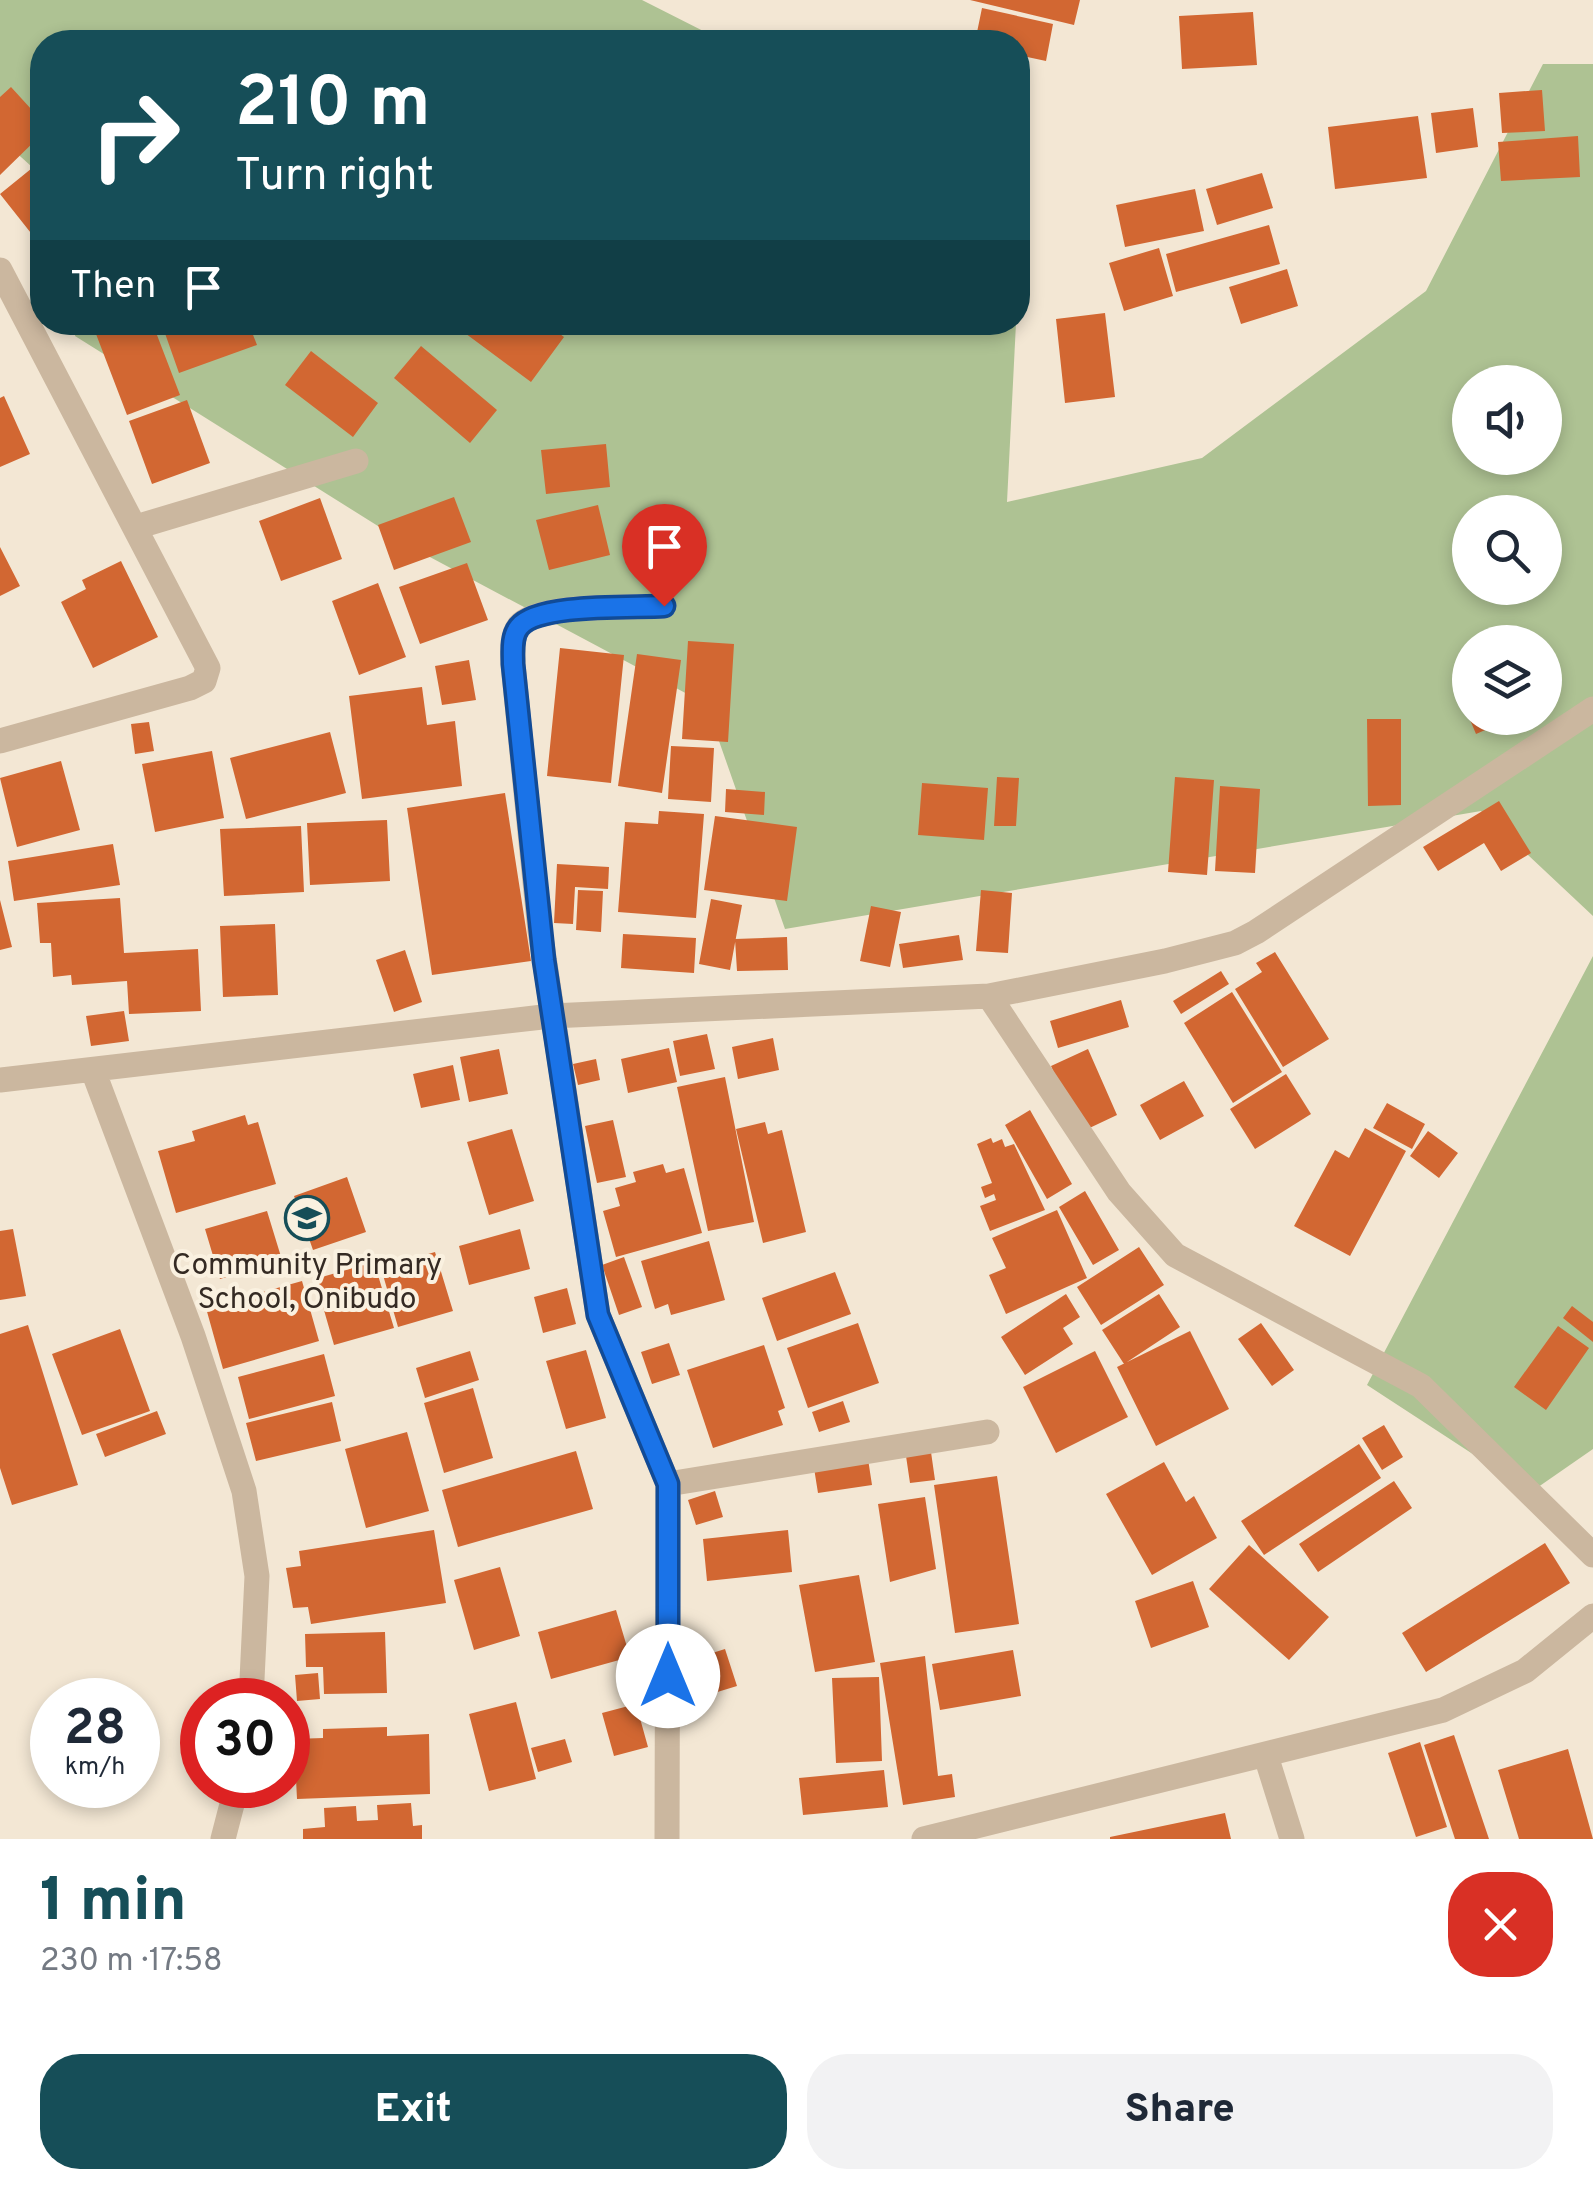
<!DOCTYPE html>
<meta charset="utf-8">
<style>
:root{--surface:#fff;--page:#f2f2f3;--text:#1f2937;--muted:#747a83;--accent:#164e58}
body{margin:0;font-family:Overpass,sans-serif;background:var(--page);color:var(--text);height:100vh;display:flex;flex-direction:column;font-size:38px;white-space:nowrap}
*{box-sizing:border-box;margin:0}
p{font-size:32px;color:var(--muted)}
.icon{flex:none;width:55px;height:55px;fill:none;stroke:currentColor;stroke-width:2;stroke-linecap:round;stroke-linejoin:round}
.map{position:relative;height:1839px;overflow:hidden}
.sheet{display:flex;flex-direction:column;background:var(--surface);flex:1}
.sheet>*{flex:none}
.guide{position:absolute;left:30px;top:30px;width:1000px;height:305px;border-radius:40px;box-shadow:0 5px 15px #0003;background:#164e58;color:#fff;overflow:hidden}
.buttons{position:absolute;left:1452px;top:365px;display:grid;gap:20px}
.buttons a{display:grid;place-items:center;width:110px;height:110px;border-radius:50%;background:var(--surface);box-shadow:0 5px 15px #0003;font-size:50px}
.speed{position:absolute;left:30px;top:1678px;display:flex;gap:20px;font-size:50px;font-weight:700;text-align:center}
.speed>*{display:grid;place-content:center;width:130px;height:130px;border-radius:50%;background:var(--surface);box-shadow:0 5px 15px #0003;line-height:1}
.speed small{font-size:25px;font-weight:400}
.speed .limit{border:15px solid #d22;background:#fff;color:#111}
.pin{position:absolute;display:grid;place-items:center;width:85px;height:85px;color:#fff;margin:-102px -42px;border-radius:50% 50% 50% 0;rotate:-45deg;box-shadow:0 0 10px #0007}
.pin .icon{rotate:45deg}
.me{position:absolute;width:110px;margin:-55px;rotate:0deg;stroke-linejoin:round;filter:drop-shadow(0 0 8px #0008)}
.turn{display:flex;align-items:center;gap:35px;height:210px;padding:0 40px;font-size:45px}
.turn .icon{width:130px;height:130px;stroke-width:2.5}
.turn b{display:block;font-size:70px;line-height:85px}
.then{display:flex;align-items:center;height:95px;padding:0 40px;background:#0003;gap:20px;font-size:38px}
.round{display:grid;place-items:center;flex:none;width:105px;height:105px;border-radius:40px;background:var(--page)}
.overview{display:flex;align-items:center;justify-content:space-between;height:170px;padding:0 40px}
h1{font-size:60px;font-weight:800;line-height:75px;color:var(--accent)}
.primary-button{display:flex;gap:20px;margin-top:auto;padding:20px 40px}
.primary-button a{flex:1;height:115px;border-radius:40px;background:var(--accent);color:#fff;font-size:40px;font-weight:800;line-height:115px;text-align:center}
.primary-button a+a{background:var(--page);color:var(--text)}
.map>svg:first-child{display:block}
</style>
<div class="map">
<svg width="1593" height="1839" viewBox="0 0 1593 1839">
<rect width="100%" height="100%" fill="#f3e7d4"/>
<path fill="#aec293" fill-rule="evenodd" d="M0,0h642l83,42h-683v134l-42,-38z
M1543,64h50v852l-112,-105 -696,118 -79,-225 -293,-156 -338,-212 1,-14 940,1 -9,179 195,-44 224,-167zM1470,382h75v76h-75zM1470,512h75v76h-75zM1470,642h75v76h-75z
M1593,956v493l-62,43 -164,-107z"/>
<path fill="#d26732" d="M970,0h110l-6,25z
M982,8l71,16 -7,37 -28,-6v-13h-43z
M1253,12l4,53 -75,4 -3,-53z
M11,87l31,34v13l-42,41v-78z
M1542,90l3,41 -43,2 -3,-40z
M1473,108l5,39 -42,6 -5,-40z
M1418,116l9,62 -92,11 -7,-62z
M1578,136l2,41 -79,4 -3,-39z
M42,160v87l-42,-53z
M1262,173l11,35 -56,17 -11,-36z
M1195,189l9,42 -79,16 -9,-42z
M1269,225l11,39 -104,28 -10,-38z
M1159,248l14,48 -49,15 -15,-48z
M1287,269l11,37 -57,18 -12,-37z
M1105,313l10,84 -50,6 -9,-84z
M125,322h27l28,73 -53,20 -31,-81z
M161,322h87l9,23 -78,28z
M450,322h94l20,15 -33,45z
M421,346l76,64 -27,33 -76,-65z
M311,351l67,52 -25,34 -68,-52z
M4,396l26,58 -30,13v-69z
M187,400l23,63 -58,21 -23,-63z
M606,444l4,43 -64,7 -5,-44z
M454,497l17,45 -77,28 -16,-45z
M320,498l22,61 -61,22 -22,-60z
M598,505l12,50 -61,15 -13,-50z
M0,547l20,39 -20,10z
M121,561l37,76 -65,31 -32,-66 25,-13 -4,-9z
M467,563l21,57 -68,24 -21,-57z
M378,583l28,74 -47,18 -27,-74z
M688,641l46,3 -6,98 -46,-3z
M560,648l64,7 -13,128 -64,-7z
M637,654l44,6 -19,133 -44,-7z
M469,660l7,40 -34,5 -7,-39z
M1470,685v33l36,3 -30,13 -18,-43z
M422,687l5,38 28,-4 7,65 -100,13 -13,-103z
M1367,719h34v86l-33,1z
M149,722l5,29 -19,3 -4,-30z
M330,732l16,61 -100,26 -16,-61z
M671,746l43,2 -3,54 -43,-3z
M212,751l12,67 -69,14 -13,-68z
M61,761l19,69 -63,17 -17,-69z
M997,777l22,1 -3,48h-22z
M1175,777l39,3 -7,95 -39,-3z
M922,783l66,5 -4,52 -66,-5z
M1220,786l40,3 -5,84 -40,-2z
M726,789l39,3 -1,23 -39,-3z
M505,793l26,168 -99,14 -25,-167z
M1499,801l32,52 -30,18 -17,-28 -46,28 -15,-24z
M659,811l45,3 -8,104 -78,-6 7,-90 33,2z
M715,816l82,11 -10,74 -83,-11z
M387,820l3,61 -80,4 -3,-62z
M301,826l3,66 -80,4 -4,-67z
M113,844l7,41 -106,16 -6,-40z
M557,864l52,3 -1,22 -33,-2 -2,37 -19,-1z
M578,890l25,1 -2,41 -25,-2z
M981,890l31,3 -4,60 -32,-2z
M120,898l4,55 74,-4 3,62 -72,3 -2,-33 -55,4 -1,-10 -18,2 -2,-34h-11l-3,-40z
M711,899l31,6 -12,65 -31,-6z
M0,900l12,47 -12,3z
M871,906l30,6 -11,55 -30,-6z
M275,924l3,71 -55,2 -3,-71z
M623,934l73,4 -2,35 -73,-5z
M959,935l4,25 -60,8 -4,-24z
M787,937l1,33 -51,1 -2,-32z
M405,950l17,52 -28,10 -18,-52z
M1275,952l54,87 -46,28 -48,-78 27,-17 -6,-9z
M1221,971l8,13 -48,30 -8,-13z
M1232,992l50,80 -49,31 -49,-80z
M1121,1000l8,27 -71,21 -8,-27z
M124,1011l5,30 -38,5 -5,-30z
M707,1034l8,35 -35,7 -7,-35z
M773,1038l6,32 -41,9 -6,-32z
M669,1048l8,34 -49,11 -7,-34z
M499,1049l9,45 -39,8 -9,-45z
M1088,1049l29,66 -36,17 -30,-66z
M596,1059l4,21 -22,5 -5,-21z
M453,1065l7,35 -39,8 -8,-34z
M1286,1074l25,40 -56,35 -25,-40z
M725,1077l29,145 -46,9 -31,-144z
M1184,1081l20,35 -44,24 -20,-35z
M1387,1103l38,21 -13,25 -39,-21z
M1030,1110l42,74 -25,15 -42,-74z
M245,1115l3,10 10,-3 18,62 -100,29 -18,-62 37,-10 -3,-10z
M613,1120l13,57 -29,6 -12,-57z
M765,1122l3,12 14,-4 24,102 -43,11 -27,-114z
M1365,1128l41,23 -56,105 -56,-30 41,-76 14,8z
M512,1129l22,72 -45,14 -22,-73z
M1428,1131l30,22 -19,25 -29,-22z
M991,1138l2,5 9,-4 3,8 9,-3 31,66 -55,21 -10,-25 16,-6 -2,-6 -9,4 -4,-11 11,-4 -15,-39z
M663,1164l3,9 18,-5 18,65 -86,24 -13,-46 17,-5 -5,-18 21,-6 -3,-10z
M347,1177l19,55 -53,18 -19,-54z
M1085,1191l34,59 -26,15 -34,-58z
M1057,1210l30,68 -81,36 -17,-39 17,-7 -14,-30z
M267,1211l15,49 -62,19 -15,-50z
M13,1229l13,67 -26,4v-69z
M520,1229l10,40 -61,16 -10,-39z
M709,1241l16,59 -54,15 -3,-11 -13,5 -14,-48z
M1139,1247l25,38 -63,40 -24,-38z
M435,1252l18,59 -55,16 -17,-59z
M624,1257l18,50 -23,8 -17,-50z
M374,1262l20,66 -60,17 -19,-66z
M835,1272l16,42 -74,27 -15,-43z
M302,1281l17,60 -96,28 -17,-61z
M567,1288l9,36 -33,9 -9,-36z
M1066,1294l14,23 -17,11 10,16 -48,31 -24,-38z
M1159,1294l21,33 -56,37 -22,-34z
M1572,1306l21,16v20l-30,-24z
M858,1323l21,60 -71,25 -21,-60z
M1261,1323l33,47 -22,16 -34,-47z
M28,1325l50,160 -66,20 -12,-37v-134z
M1558,1326l31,22 -43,62 -32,-23z
M120,1329l30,82 -68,24 -30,-81z
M1190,1331l39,78 -73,37 -39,-79z
M669,1343l11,32 -28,9 -11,-32z
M764,1345l21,63 -7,3 5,14 -70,23 -26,-78z
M586,1350l20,68 -40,11 -20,-68z
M470,1351l9,29 -54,18 -9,-30z
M1095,1351l33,66 -72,36 -33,-66z
M324,1354l11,42 -86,23 -11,-42z
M473,1388l20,70 -49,15 -20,-70z
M843,1401l7,21 -31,10 -7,-20z
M332,1402l9,39 -85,20 -10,-38z
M157,1411l9,23 -61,23 -9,-23z
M1384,1425l19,32 -21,13 -20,-32z
M407,1432l22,79 -63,17 -21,-79z
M1359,1444l22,34 -117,77 -23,-34z
M576,1451l17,58 -135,38 -16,-57z
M931,1452l4,28 -25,3 -4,-27z
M868,1459l4,26 -54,8 -4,-25z
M1164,1462l22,40 8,-6 23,42 -65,37 -46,-81z
M997,1476l22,148 -64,9 -21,-148z
M1394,1481l18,27 -94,64 -19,-28z
M715,1491l8,26 -27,8 -8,-25z
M925,1497l11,72 -46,13 -12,-78z
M434,1530l12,73 -135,21 -3,-17 -15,1 -7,-40 15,-2 -2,-15z
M788,1530l4,42 -85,9 -4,-42z
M1545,1543l25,40 -144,89 -24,-39z
M1249,1545l80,72 -40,43 -80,-71z
M500,1567l20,69 -46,14 -20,-70z
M859,1575l16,87 -60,10 -16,-87z
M1193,1581l16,46 -58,21 -16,-47z
M616,1610l14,47 -79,22 -13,-47z
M385,1632l2,61 -63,1 -1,-27h-17l-1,-33z
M725,1649l12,37 -36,11 -11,-37z
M1013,1650l8,46 -81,14 -8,-46z
M925,1656l13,120 14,-2 3,23 -52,8 -23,-142z
M318,1673l2,26 -23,2 -2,-26z
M879,1677l3,84 -46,2 -4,-85z
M516,1702l20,77 -47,12 -20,-77z
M636,1704l12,43 -34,9 -12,-43z
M387,1727v9l42,-2 1,60 -133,5 -3,-60 29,-1v-9z
M1454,1735l35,104h-34l-31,-94z
M565,1739l7,23 -34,10 -7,-24z
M1420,1742l27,85 -31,10 -28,-84z
M1568,1749l25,90h-74l-21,-69z
M884,1770l4,37 -85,8 -4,-37z
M411,1803l2,23 9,-1v14h-119v-10l22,-2 -1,-19 32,-2 1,15 21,-1 -1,-15z
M1225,1813l6,26h-121v-2z"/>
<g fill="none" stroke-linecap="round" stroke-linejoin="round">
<path stroke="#cbb79f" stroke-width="25" d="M0,270l208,398 -4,13 -14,7 -190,53
M136,527l220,-66
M664,606c-32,2 -126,-3 -145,20 -8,11 -6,26 -6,38l27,267 58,384 70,169 -1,355
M989,996l130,196 56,63 246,131 172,169
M94,1073l99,263 51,155 13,85 -6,124
M0,1080l551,-64 438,-20 176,-35 70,-18 21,-11 337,-223
M668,1484l319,-52
M1266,1756l26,83
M223,1839l14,-54
M924,1839l519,-129 82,-39 68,-55"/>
</g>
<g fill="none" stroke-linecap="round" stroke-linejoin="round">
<defs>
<path id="route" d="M664,606c-32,2 -126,-3 -145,21 -8,10 -6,25 -6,37l31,296 54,355 70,169v192"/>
</defs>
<use href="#route" stroke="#114b97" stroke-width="25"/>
<use href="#route" stroke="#1a73e8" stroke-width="18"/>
</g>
<defs>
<symbol id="school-ring" viewBox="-11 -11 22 22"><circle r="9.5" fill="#faf1e0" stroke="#164e58" stroke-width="1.5"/><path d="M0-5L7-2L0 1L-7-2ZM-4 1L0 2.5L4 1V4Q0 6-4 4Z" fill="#164e58"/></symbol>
</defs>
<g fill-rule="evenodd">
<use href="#school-ring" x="282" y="1193" width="50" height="50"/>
</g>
<g text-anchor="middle" stroke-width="8" stroke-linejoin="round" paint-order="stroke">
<g font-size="30" fill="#342a23" stroke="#faf1e0">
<text x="307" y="1274">Community Primary<tspan x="307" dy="34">School, Onibudo</tspan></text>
</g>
</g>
</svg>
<div class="buttons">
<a><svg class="icon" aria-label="sound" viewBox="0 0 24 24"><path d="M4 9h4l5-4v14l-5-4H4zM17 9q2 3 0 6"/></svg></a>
<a><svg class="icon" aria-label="search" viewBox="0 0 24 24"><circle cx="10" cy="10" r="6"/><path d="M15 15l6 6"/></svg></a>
<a><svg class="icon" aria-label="layers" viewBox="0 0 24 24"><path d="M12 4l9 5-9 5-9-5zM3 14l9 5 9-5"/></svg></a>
</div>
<div class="speed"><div>28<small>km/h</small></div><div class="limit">30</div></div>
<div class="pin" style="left:664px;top:606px;background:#d93025"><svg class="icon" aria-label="arrive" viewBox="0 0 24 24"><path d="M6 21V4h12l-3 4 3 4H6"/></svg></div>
<svg class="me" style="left:668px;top:1676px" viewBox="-20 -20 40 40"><circle r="19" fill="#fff"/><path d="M0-13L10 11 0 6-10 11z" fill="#1a73e8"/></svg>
<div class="guide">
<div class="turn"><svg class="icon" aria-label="right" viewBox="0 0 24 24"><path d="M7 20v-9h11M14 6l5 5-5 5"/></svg><div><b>210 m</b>Turn right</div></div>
<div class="then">Then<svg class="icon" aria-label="arrive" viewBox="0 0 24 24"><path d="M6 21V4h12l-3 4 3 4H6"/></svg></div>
</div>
</div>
<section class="sheet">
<div class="overview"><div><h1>1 min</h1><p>230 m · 17:58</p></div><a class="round" style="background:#d93025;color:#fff"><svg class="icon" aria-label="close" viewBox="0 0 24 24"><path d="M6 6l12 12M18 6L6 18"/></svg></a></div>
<div class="primary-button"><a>Exit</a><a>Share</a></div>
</section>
